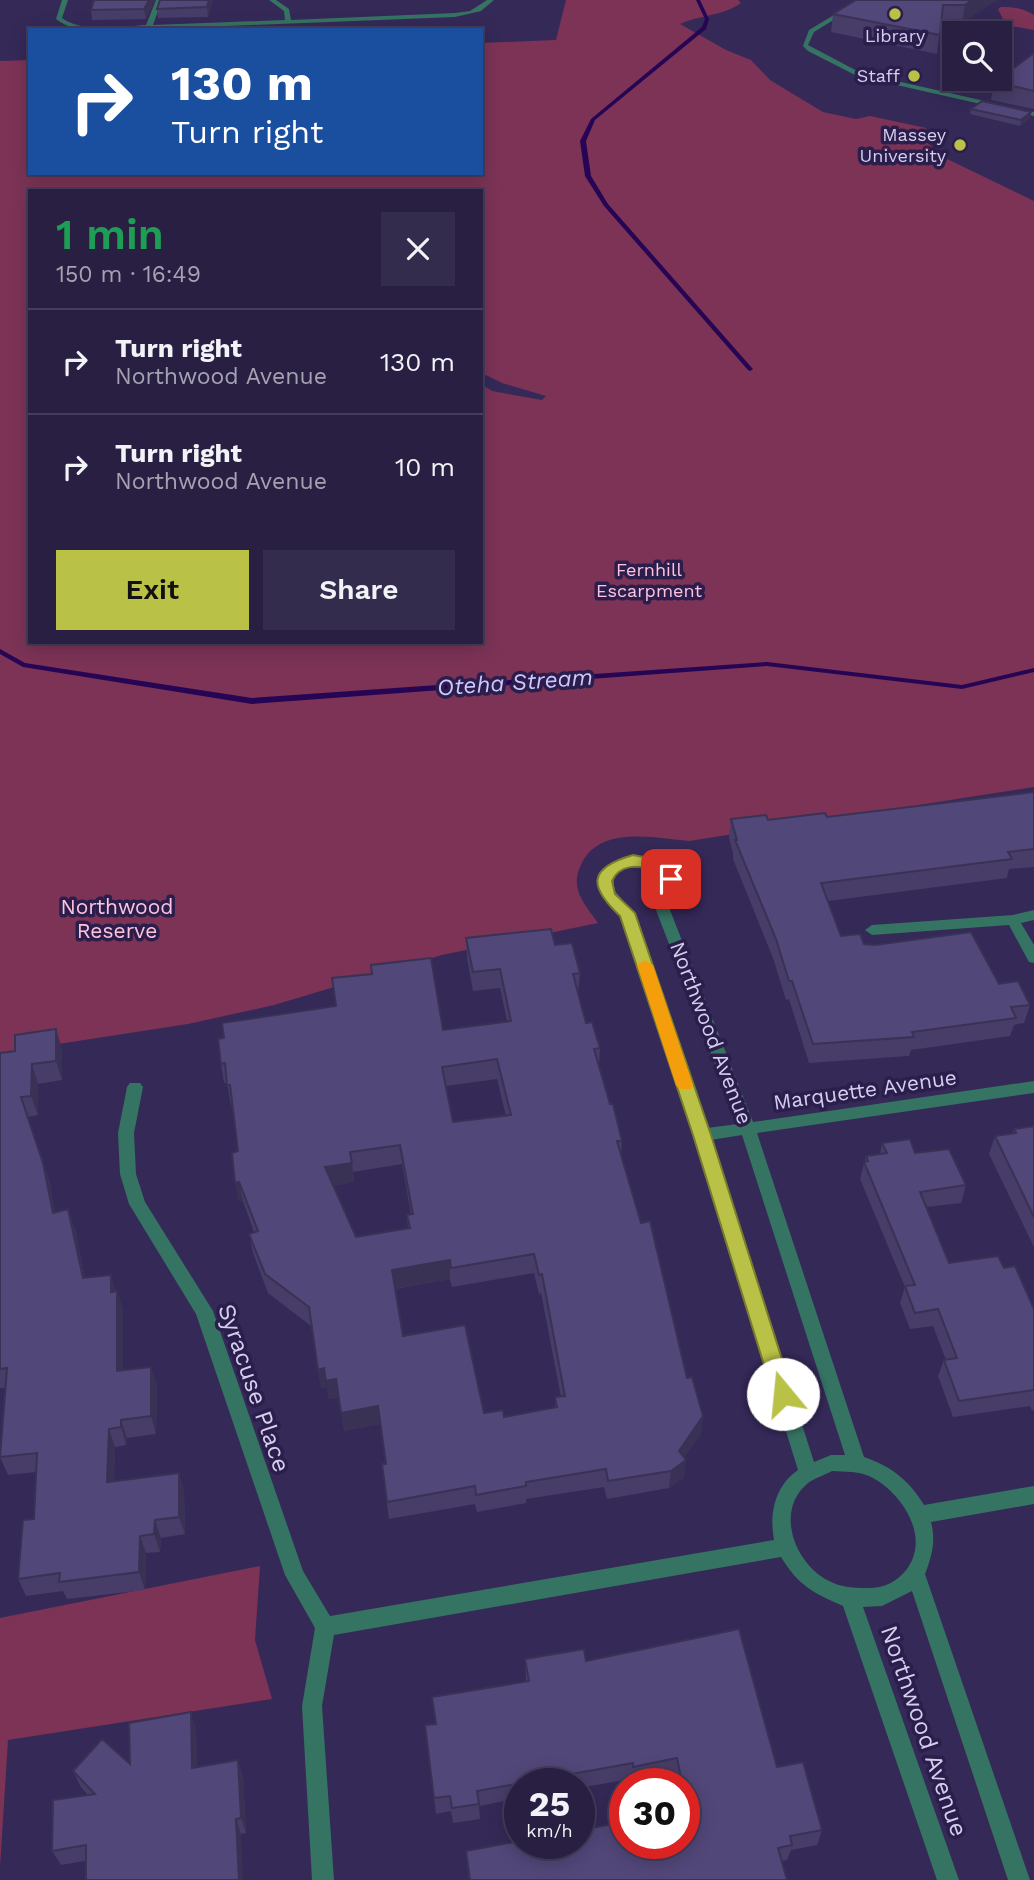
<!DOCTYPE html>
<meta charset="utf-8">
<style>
:root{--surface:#281f42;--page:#342c4d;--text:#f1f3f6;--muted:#a5a2b2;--line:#443d5b;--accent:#b9c146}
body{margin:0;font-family:"Work Sans",sans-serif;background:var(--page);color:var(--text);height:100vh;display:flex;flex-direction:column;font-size:26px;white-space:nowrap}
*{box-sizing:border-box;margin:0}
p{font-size:23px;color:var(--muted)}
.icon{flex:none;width:38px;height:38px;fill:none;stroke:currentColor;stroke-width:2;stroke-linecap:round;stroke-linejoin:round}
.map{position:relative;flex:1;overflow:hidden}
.sheet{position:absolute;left:28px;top:189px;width:455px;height:455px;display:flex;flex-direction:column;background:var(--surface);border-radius:0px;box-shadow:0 4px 18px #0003,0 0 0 2px var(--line)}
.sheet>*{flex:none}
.hud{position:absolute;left:28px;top:28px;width:455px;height:147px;border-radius:0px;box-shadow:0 4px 18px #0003,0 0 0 2px var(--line);background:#1a4fa0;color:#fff;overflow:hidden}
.tools{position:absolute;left:942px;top:21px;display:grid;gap:14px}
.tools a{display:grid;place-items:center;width:70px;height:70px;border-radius:0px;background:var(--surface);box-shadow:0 4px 18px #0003,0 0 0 2px var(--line);font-size:35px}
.speed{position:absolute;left:504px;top:1768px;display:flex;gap:14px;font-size:35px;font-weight:700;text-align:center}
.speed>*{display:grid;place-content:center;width:91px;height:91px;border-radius:50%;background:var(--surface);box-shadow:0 4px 18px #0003,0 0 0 2px var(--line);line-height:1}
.speed small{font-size:18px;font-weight:400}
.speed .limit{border:10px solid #d22;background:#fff;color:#111}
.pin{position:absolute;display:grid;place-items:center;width:60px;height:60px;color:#fff;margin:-30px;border-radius:14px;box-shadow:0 4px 10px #0006}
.me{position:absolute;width:77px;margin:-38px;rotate:343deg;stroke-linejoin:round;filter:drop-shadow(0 0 5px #0008)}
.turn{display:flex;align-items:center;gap:24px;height:147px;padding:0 28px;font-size:32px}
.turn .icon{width:91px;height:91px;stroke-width:2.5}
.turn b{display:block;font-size:49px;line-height:60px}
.round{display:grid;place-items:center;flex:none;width:74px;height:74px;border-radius:0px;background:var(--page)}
.headline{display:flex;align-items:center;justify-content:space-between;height:119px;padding:0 28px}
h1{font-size:42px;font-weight:600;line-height:52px;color:#1e9e55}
.cta{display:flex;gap:14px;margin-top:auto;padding:14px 28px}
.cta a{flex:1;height:80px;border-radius:0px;background:var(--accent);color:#111;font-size:28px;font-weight:600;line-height:80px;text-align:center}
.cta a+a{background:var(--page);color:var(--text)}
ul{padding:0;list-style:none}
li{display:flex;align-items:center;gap:21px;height:105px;padding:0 28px;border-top:2px solid var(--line)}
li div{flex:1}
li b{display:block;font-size:26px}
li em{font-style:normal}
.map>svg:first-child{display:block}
</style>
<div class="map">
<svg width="1034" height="1880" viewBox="0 0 1034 1880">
<rect width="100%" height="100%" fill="#352958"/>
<path fill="#7c3356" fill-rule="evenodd" d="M566,0h172l3,3c-18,13 -41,12 -61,21l46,26 25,10 19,20 53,32 33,7 14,-3 56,12v13l13,14 95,46v586l-345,54c-36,-3 -90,-16 -108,24 -12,24 4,39 17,58l-156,32 -168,50 -86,19 -188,29v-992l30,-1v113h451v-130l75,-3zM30,191h451v185l5,-1 16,8 44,13 -4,4 -50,-9 -11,-7v258h-451z
M1001,7c12,0 23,1 33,8v15l-28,-5 -8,-16z
M260,1566l-5,74 17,59 -264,41 -8,127v-249z"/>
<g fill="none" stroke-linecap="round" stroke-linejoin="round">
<path fill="#260554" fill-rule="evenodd" d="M696,0h4l9,19 -3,10 -111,91 -9,21 5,35 17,28 144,164 1,1 -3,2 -2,-1 -144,-164 -19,-30 -5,-35 11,-22 111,-92 3,-8z
M0,649l25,14 227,35 515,-36 195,23 72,-17v4l-72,17 -195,-23 -515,38 -229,-37 -23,-13z"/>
<path fill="#357362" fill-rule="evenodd" d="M62,0h6l-6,18c22,16 59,8 84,7l10,-25h6l-9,25 132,-5 -1,-9 -15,-11h7l13,9 2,11 164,-7 15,-2 17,-11h7l-13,11 -26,6 -329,13c-22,0 -52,4 -70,-11z
M859,0h7l-52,32 -6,13 53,28 173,39v4l-177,-40 -49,-25 -5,-5 6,-16z
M633,856l30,5 15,18 -1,16 -7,15 83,212 281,-41v12l-277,40 107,324c27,9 46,24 60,48l110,-19v18l-103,18c5,19 1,34 -6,52l105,306h-22l-96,-289 -30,15 -19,1 96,273h-22l-94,-274c-30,-13 -45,-21 -62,-49l-447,78 -12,71 12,174h-22l-10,-174 13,-78 -30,-53 -89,-261 -67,-110 -9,-30 -2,-41 9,-46 3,-4h10l3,4 -9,46 2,41 9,28 68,109 90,260 27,45 444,-76c-5,-27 1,-54 24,-70l-104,-335 -73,-220c-15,-12 -27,-26 -18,-46zM634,865l20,3 10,12 -1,15 -7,15 82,214 -31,4 -73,-215 -20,-23v-15zM742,1135l103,320h-14l-17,7 -103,-322zM832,1471c13,1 26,0 37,5 32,15 62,60 38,93 -11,14 -25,20 -42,19 -13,0 -24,-1 -36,-7 -34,-17 -55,-70 -21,-98 7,-5 17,-8 24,-12z
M1034,910v10l-13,3 13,22v18l-5,-1 -20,-37 -137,10 -7,-5 7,-5 141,-10z"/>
</g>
<path fill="#473d68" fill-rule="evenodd" d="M94,0h61l-9,19 -54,1 -1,-10z
M213,0l-5,17 -50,1 -1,-9z
M997,0l-35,23h-21l-4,31 -106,-22 2,-18z
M1034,53v56l-43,-9 4,-18z
M971,109l60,3 -1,6 -10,8 -50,-12z
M1034,792v75l-25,2 -2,9 -179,23 13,35 23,8 135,40 31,21 -6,18 -10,2 -4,11 -99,14 -2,6 -100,7 -20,-64 -3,1 -13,-42 -40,-99v-6l-4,-15 2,-19 37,1 59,-3z
M466,938l89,7 25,28 -2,20 8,30 14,25 -1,18 23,75 -1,14 80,279 -17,23v20l-15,11 -62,11 -3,-12 -78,12v4l-49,9 -2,-8 -86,15 -5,-37 2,-18 -6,-40 -36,7 -5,-33 -10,1 -2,-12 -6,1 -10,-62 -43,-33 -15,-40 -4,-19 5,-2 -11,-31 -4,1 -1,-51 -6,-46h-1l-4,-22h-3l-3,-19 3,-26 111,-32 36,-32v-9l72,65 64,-9 -7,-33 -27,3 -6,-33zM497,1079l9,37 -53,6 -7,-36zM402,1164l9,50 -4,1 1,14 -52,8 -23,-51 21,-4 -1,-10zM534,1273l5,21 2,-1 20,104h-6v11l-51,9 -20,-4 -81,-77 -8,-47 55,-10 2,8z
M62,1049v31l-24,4v31l-10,2 22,66 5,30 20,15 10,50 32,13 6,19v60l34,15 -1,49 -29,4 -1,7 -11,2 -1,34 70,10 1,43 -24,4 -1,14 -14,1 -1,37 -78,9 -4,-8 -37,5 -8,-17 16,-60 2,-47 -28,3 -8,-18 5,-69h-5v-335z
M1034,1126v121l-45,-93 6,-18 17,-2 2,-5z
M882,1143l33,10 51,32 -5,18 -35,4 23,56 55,5 30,41v101l-2,1 -2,-5 -77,11 -15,-41 6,-16h2l-13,-34 -23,3 -10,-26 5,-16 -45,-108 6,-23 14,-2z
M525,1659l61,2 191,106 45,63 -5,15 -26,5 -4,10 -5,1 5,19h-318l-3,-29 218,-8v-60h-8l-2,-9 -43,9 -1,-4 -51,9v-5h-59v15l-41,8 1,13 -27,4 -2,-12 -15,3 -11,-89 10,-1 -3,-27 94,-15z
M196,1728l1,39 46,9 3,57 -185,32 -9,-14 36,-56 -7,-8 -8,-16 57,-7z"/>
<path fill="#393255" d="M149,0h6l-9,19 -2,-10z
M209,0h4l-5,17 -1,-10z
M972,0h25l-35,23 3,-18z
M1031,112l-1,6 -10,8 1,-6z
M56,1029l6,20v31l-6,-19z
M32,1064l6,20v31l-7,-19z
M43,1163l7,20 9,50 -6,-20z
M352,1163l2,19 -26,5 -3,-20z
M239,1182l4,19 -4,1 -4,-19z
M68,1209l7,19 14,69 -6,-19z
M450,1260v19l-57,10 -1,-19z
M111,1275l6,19 -6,-2z
M117,1291l6,19v79l-6,-18z
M151,1367l6,18 -1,49 -5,-18z
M324,1368l3,19 -6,1 -3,-18z
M336,1379l3,19 -10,1 -3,-18z
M378,1406l2,18 -36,7 -3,-18z
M703,1416l-2,18 -22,31 7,-5 -2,17 -15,11 2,-17 8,-20z
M121,1420l6,18 -1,7 -5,-18z
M109,1429l6,18 -1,53 -7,-18z
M179,1473l5,18 1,43 -6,-17z
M155,1520l6,18 -1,14 -6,-18z
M140,1536l6,17 -1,37 -6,-18z
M191,1712l5,16 2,55 -6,-15z
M238,1760l5,16 3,57 -5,-15z
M236,1819l5,15 2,46h-4z"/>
<path fill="#524779" stroke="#393255" stroke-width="2" fill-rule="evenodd" d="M94,0h55l-5,9 -53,1z
M160,0h49l-2,7 -50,2z
M856,0h116l-7,5h-22l-3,30 -107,-21z
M1034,53v38l-39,-9 4,-3z
M982,101l49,11 -10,8 -50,-11z
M1034,792v57l-26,3 4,7 -191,24 20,53 19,-2 4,10 11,1 96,-13 28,52 19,-3 12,24 -19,2 5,11 -104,14 2,5 -101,7 -21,-63h-3l-13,-42 -41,-99h2l-6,-21 35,-4 2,5 57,-7 2,4z
M551,929l4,16 17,-2 8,30 -7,1 13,49 6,-1 8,26 -6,1 16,55h3l9,37h-5l24,82 9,-2 37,157 5,-1 11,39 -24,35 7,9 -15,11 -63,10 -2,-12 -80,13v4l-50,9 -1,-9 -88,16 -5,-38h4l-8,-58 -37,7 -5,-34 -10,2 -2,-13 -6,2 -9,-63 -44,-33 -16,-40 9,-3 -19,-49 -4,1 -3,-30 6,-2 -8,-66h-3l-2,-22 -4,1 -3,-25 6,-1 -2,-15 114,-17 -4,-28 40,-4 -1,-9 60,-7 12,72 68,-9 -11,-52 -27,3 -7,-34zM497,1059l14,56 -58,7 -11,-55zM400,1145l13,69 -6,1 3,13 -54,9 -31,-70 27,-4 -2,-11zM534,1254l5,21 3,-1 23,122 -10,1 2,10 -53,10 -1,-7 -19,3 -19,-88 -62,11 -11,-66 58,-10 1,8z
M56,1029v32l-24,3 -1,32 -10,1 22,66 10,50 15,-4 15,69 28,-3v17l6,-1v80l34,-4v49l-30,4v7l-12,2 -2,53 72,-9v44l-24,3 -1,14 -14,2 -1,36 -80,10 1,-9 -42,6 5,-59 11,-1 3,-66 -37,4 7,-89 -7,1v-316l15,-2v-16z
M1034,1126v91l-39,-81 21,-3 -2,-4z
M910,1139l5,14 34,-4 17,36 -46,7 29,71 49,-7 6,12 11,-2 19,43v81l-75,11 -15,-41 13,-2 -19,-49 -23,4 -10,-27 10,-1 -51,-123 4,-1 -2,-5 21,-3 -5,-10z
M739,1629l38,138 26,-5 19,68 -32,6 2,9 -14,3 9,32h-317l-4,-29 54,-10v2h59v-13l46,-8v21h59v-31l4,-1 -4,-19v-9h-2l-5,-25 -44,9v-4l-156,28 2,13 -27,4 -2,-12 -16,2 -9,-73 11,-1 -4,-27 97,-16 -4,-22 59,-10 2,12z
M191,1712l1,56 46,-8 3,58 -5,1 3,61h-153v-35l-34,6 1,-51 42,-6 -22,-23 29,-32 28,25 -1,-41z"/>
<path fill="#b9c146" stroke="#787d2e" stroke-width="2" d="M633,855l31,6 15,18 -3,4h-10l-12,-14c-16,-3 -34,-6 -42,12l3,13 20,19 76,222 82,259 -3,7 -7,2 -7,-2 -3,-7 -80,-259 -73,-219c-32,-30 -32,-48 13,-61z"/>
<path fill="#f59e0b" d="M645,960l8,5 40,120 -2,4h-12l-3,-4 -39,-120z"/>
<g fill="#b9c146" stroke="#2b1e4c" stroke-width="2.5">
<circle cx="895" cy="14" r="7"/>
<circle cx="914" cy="76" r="7"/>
<circle cx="960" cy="145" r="7"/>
</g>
<g text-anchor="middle" stroke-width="7" stroke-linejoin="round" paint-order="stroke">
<g font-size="18" fill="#d4cfed" stroke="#2b1e4c" text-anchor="end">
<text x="895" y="42" text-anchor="middle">Library</text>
<text x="900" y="82">Staff</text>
<text x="946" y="141">Massey<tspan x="946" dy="21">University</tspan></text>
</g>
<g font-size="18" fill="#ffc3db" stroke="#2b1e4c">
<text x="649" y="576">Fernhill<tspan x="649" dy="21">Escarpment</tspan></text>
</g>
<g font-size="21" fill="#ffc3db" stroke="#2b1e4c">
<text x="117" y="914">Northwood<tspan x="117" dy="24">Reserve</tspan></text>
</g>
<g font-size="21" fill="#d4cfed" stroke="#2b1e4c">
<text transform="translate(711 1033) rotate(69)" y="7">Northwood Avenue</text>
<text transform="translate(865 1090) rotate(-8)" y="7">Marquette Avenue</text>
</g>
<g font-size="23" font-style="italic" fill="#d0c7fd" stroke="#2b1e4c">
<text transform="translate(515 682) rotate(-4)" y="8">Oteha Stream</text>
</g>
<g font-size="24" fill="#d4cfed" stroke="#2b1e4c">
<text transform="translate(254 1388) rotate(71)" y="8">Syracuse Place</text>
<text transform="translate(924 1731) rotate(71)" y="8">Northwood Avenue</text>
</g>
</g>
</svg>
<div class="tools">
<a><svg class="icon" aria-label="search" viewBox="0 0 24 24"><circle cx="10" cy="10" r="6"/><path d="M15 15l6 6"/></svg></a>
</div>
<div class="speed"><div>25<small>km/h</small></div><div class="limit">30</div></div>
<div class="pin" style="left:671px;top:879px;background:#d93025"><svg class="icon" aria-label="arrive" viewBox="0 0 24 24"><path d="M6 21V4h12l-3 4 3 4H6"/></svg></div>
<svg class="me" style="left:783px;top:1394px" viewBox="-20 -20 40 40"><circle r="19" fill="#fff"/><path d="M0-13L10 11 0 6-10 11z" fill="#b9c146"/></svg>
<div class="hud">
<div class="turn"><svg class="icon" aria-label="right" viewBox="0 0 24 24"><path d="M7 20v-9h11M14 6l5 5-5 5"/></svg><div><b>130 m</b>Turn right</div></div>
</div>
<section class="sheet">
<div class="headline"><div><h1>1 min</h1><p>150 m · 16:49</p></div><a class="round"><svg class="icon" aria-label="close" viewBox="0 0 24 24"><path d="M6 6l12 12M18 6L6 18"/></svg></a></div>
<ul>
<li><svg class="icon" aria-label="right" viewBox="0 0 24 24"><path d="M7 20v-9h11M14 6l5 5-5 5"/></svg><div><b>Turn right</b><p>Northwood Avenue</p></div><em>130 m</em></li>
<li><svg class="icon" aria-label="right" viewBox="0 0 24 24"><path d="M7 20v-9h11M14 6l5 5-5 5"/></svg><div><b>Turn right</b><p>Northwood Avenue</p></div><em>10 m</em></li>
</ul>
<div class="cta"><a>Exit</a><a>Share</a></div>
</section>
</div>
